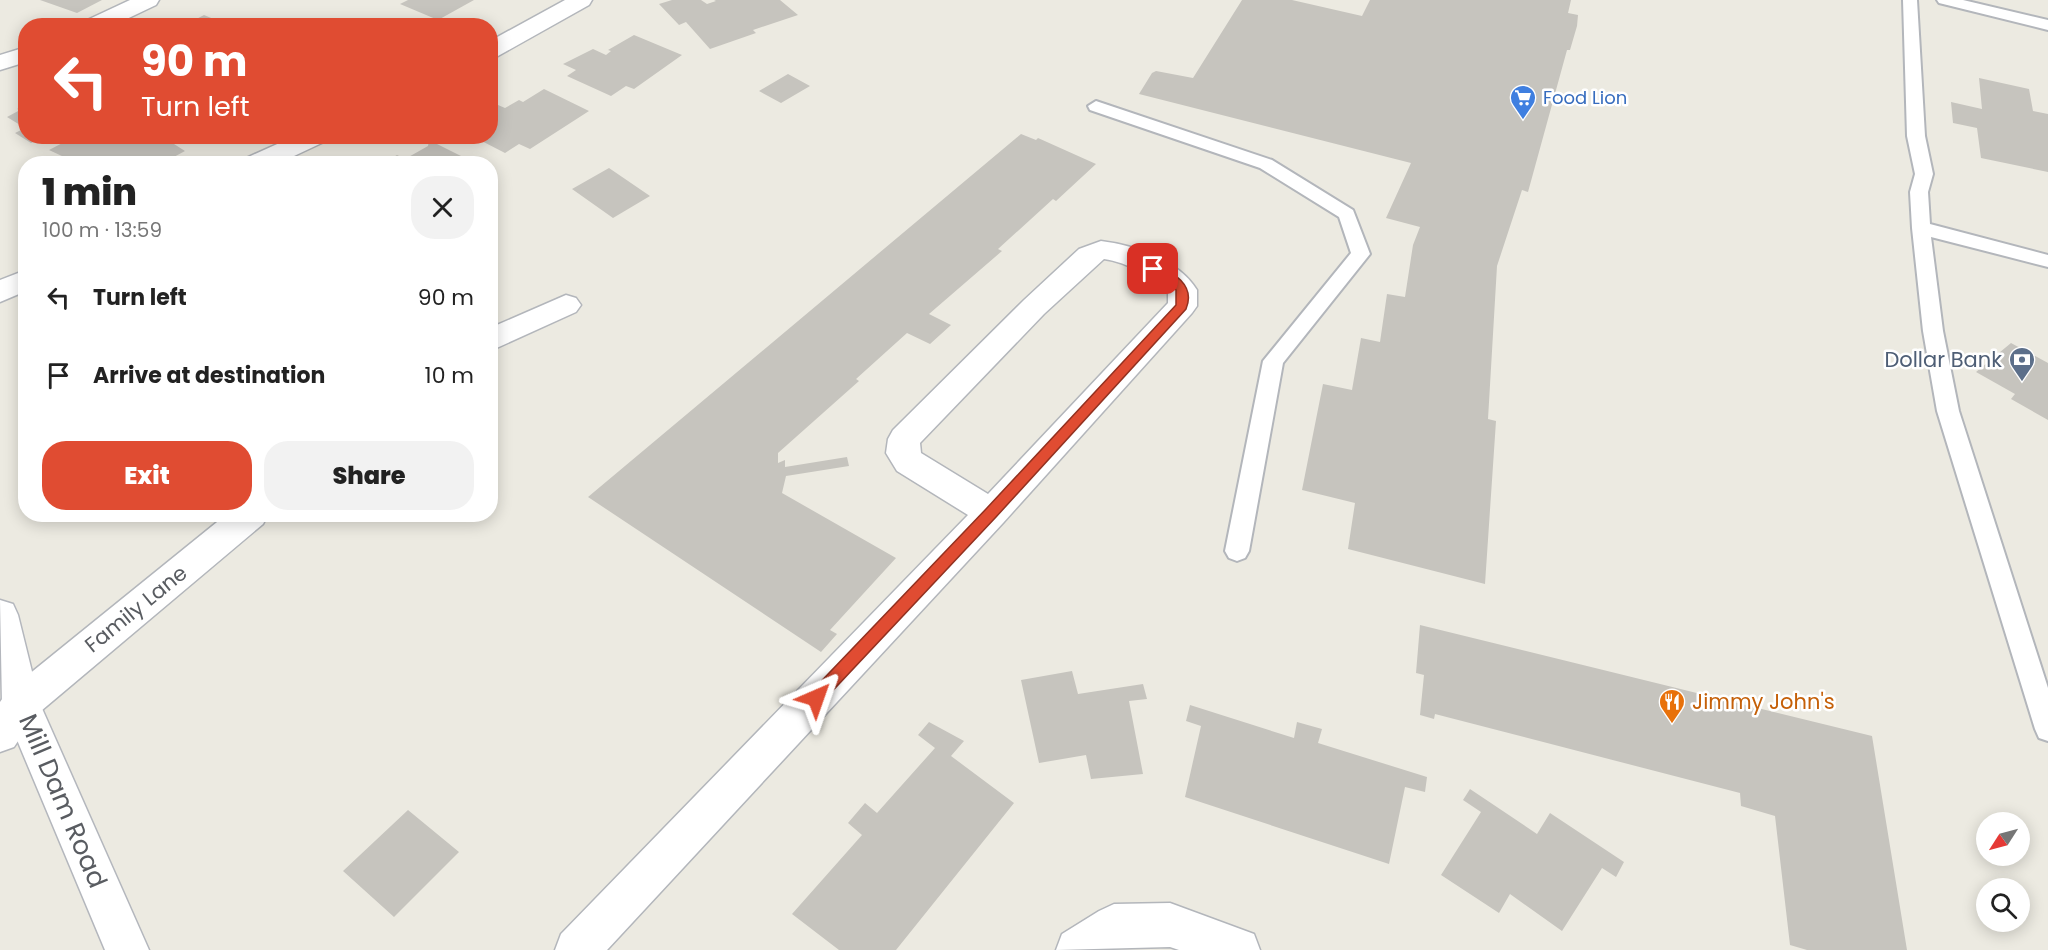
<!DOCTYPE html>
<meta charset="utf-8">
<style>
:root{--surface:#fff;--page:#f2f2f2;--text:#222;--muted:#767676;--accent:#e04c32}
body{margin:0;font-family:Poppins,sans-serif;background:var(--page);color:var(--text);height:100vh;display:flex;flex-direction:column;font-size:22px;white-space:nowrap}
*{box-sizing:border-box;margin:0}
p{font-size:20px;color:var(--muted)}
.icon{flex:none;width:33px;height:33px;fill:none;stroke:currentColor;stroke-width:2;stroke-linecap:round;stroke-linejoin:round}
.map{position:relative;flex:1;overflow:hidden}
.drawer{position:absolute;left:18px;top:156px;width:480px;height:366px;display:flex;flex-direction:column;background:var(--surface);border-radius:24px;box-shadow:0 3px 15px #0003}
.drawer>*{flex:none}
.top-card{position:absolute;left:18px;top:18px;width:480px;height:126px;border-radius:24px;box-shadow:0 3px 15px #0003;background:#e04c32;color:#fff;overflow:hidden}
.needle{width:39px;rotate:234deg}
.buttons{position:absolute;left:1976px;top:812px;display:grid;gap:12px}
.buttons a{display:grid;place-items:center;width:54px;height:54px;border-radius:50%;background:var(--surface);box-shadow:0 3px 15px #0003;font-size:30px}
.pin{position:absolute;display:grid;place-items:center;width:51px;height:51px;color:#fff;margin:-26px;border-radius:12px;box-shadow:0 3px 9px #0006}
.me{position:absolute;width:66px;margin:-33px;rotate:43deg;stroke-linejoin:round;filter:drop-shadow(0 0 4px #0008)}
.turn{display:flex;align-items:center;gap:21px;height:126px;padding:0 24px;font-size:27px}
.turn .icon{width:78px;height:78px;stroke-width:2.5}
.turn b{display:block;font-size:42px;line-height:51px}
.round{display:grid;place-items:center;flex:none;width:63px;height:63px;border-radius:24px;background:var(--page)}
.head{display:flex;align-items:center;justify-content:space-between;height:102px;padding:0 24px}
h1{font-size:36px;font-weight:800;line-height:45px}
.cta{display:flex;gap:12px;margin-top:auto;padding:12px 24px}
.cta a{flex:1;height:69px;border-radius:24px;background:var(--accent);color:#fff;font-size:24px;font-weight:800;line-height:69px;text-align:center}
.cta a+a{background:var(--page);color:var(--text)}
ul{padding:0;list-style:none}
li{display:flex;align-items:center;gap:18px;height:78px;padding:0 24px}
li div{flex:1}
li b{display:block;font-size:22px}
li em{font-style:normal}
.map>svg:first-child{display:block}
</style>
<div class="map">
<svg width="2048" height="950" viewBox="0 0 2048 950">
<rect width="100%" height="100%" fill="#eceae1"/>
<path fill="#c6c4be" d="M40,0h62l-25,13z
M408,0h66l-36,20 -38,-16z
M672,0h29l6,4 9,-3 -2,-1h66l18,15 -45,15 3,3 -46,16 -24,-27 -7,3 -20,-21z
M1242,0h50l70,16 8,-16h201l-3,13 10,2 -1,11 -7,24h-3l-39,142 -6,-2 -25,76 -9,153 8,2 -11,163 -137,-35 7,-46 -53,-13 21,-106 29,6 9,-52 19,4 7,-48 18,3 8,-52 7,-18 -34,-9 25,-55 -272,-69 13,-21 4,-2 37,7z
M204,15l12,5 -10,6h-23z
M634,35l48,20 -48,34 -8,-3 -15,10 -44,-20 9,-6 -13,-6 30,-15 13,6 5,-4 -3,-1z
M788,74l22,12 -29,17 -22,-12z
M1979,78l50,11 4,22 15,3v58l-67,-14 -4,-30 -24,-5 -2,-21 31,7z
M544,89l45,22 -59,38 -11,-5 -14,9 -33,-17h18v-27l8,-4 7,3 14,-8 4,2z
M26,104v32h18l-13,7 -16,-10 10,-5 -18,-11 13,-7 -3,-1z
M1021,134l15,6 2,-2 58,26 -40,37 -3,-2 -55,50 4,2 -73,63 22,11 -21,19 -23,-11 -51,46 3,2 -81,72v10l7,-3v7l62,-10 2,9 -63,10 -4,17 114,65 -66,72 7,4 -16,18 -233,-155z
M76,136h112l-14,8 11,7 -24,13h-82l-30,-14z
M429,140l48,24h-95l15,-9 8,4 23,-13z
M609,168l41,28 -37,22 -41,-29z
M2011,343l37,20v57l-37,-21 4,-5 -39,-22z
M1420,625l452,111 35,214h-100l-17,-5 -15,-129 -34,-10 -1,-13 -305,-79 -1,5 -14,-4 4,-40 -8,-2z
M1072,671l6,23 65,-10 4,15 -18,2 14,73 -52,5 -5,-24 -47,8 -18,-83z
M1190,705l104,33 3,-16 25,7 -4,14 109,34 -2,15 -20,-5 -16,77 -204,-67 16,-71 -15,-5z
M929,722l35,19 -13,15 63,47 -118,147h-57l-47,-36 70,-79 -14,-12 17,-20 12,10 58,-65 -17,-13z
M1470,789l67,45 13,-21 74,49 -8,15 -14,-9 -40,63 -52,-37 -11,19 -58,-38 40,-63 -18,-12z
M408,810l51,42 -65,65 -51,-46z"/>
<g fill="none" stroke-linecap="round" stroke-linejoin="round">
<defs>
<path id="lane" d="M1903,0h14l8,136 8,38 -5,18 2,32 118,31v12l-117,-30 12,94 16,80 89,277v53l-9,-3 -4,-9 -98,-318 -14,-80 -11,-103 -2,-36 5,-18 -8,-38z
M1937,0h26l85,20v10l-109,-27z
M1096,101l176,59 81,50 17,44 -87,109 -34,188 -4,7 -8,3 -8,-3 -4,-7 38,-190 88,-108 -12,-36 -79,-49 -170,-58 -2,-4z"/>
<path id="street" d="M130,0h29l-3,5 -44,21h-30l3,-5z
M565,0h27l-3,5 -91,51 -8,2v-17z
M26,47v15l-26,8v-15z
M295,136h34l-3,5 -49,23h-35l4,-6z
M1101,241c33,4 78,19 96,49v16l-5,7 -189,210 -396,427h-52l6,-16 407,-419 -71,-44 -11,-18 2,-14 5,-9 131,-130 55,-51zM1104,259c23,3 48,18 64,34v10l-180,191 -67,-41 -1,-10 124,-129z
M26,270v21l-26,11v-22z
M566,295l10,3 5,7 -5,7 -86,39v-23z
M227,514h41l-5,10 -228,192 -21,31 -14,5v-50l7,-10z
M1170,903l84,31 6,16h-81l-9,-3 -114,3 6,-16 37,-23 15,-7z"/>
<path id="secondary" d="M0,600l13,4 5,11 22,89 109,246h-44l-103,-246z"/>
</defs>
<use href="#lane" stroke="#b3b6bb" stroke-width="4"/>
<use href="#street" stroke="#b3b6bb" stroke-width="3"/>
<use href="#secondary" stroke="#b4b7bd" stroke-width="3"/>
<use href="#lane" fill="#fff" fill-rule="evenodd"/>
<use href="#street" fill="#fff" fill-rule="evenodd"/>
<use href="#secondary" fill="#fff" fill-rule="evenodd"/>
</g>
<path fill="#e04c32" stroke="#923120" stroke-width="1.5" d="M1153,265c20,6 43,20 33,44l-190,208 -175,186 -5,2 -6,-2 -2,-5 2,-5 176,-184 190,-204v-15l-8,-9 -19,-9 -2,-3z"/>
<defs>
<symbol id="supermarket-pin" viewBox="-11 -11 22 30"><path d="M0 17L-7.5 6A9.5 9.5 0 1 1 7.5 6Z" fill="#3f7fe0" stroke="#fff"/><path d="M-6-5.5h2.5l.6 2H6L4.5 2H-2.5L-4.4-4H-6ZM-1.5 3.2a1.3 1.3 0 1 0 .1 0ZM3 3.2a1.3 1.3 0 1 0 .1 0Z" fill="#fff"/></symbol>
<symbol id="bank-pin" viewBox="-11 -11 22 30"><path d="M0 17L-7.5 6A9.5 9.5 0 1 1 7.5 6Z" fill="#5c6f8a" stroke="#fff"/><path d="M-6-4H6V4H-6ZM0-2.3a2.3 2.3 0 1 0 0 4.6a2.3 2.3 0 1 0 0-4.6Z" fill="#fff"/></symbol>
<symbol id="restaurant-pin" viewBox="-11 -11 22 30"><path d="M0 17L-7.5 6A9.5 9.5 0 1 1 7.5 6Z" fill="#e8710a" stroke="#fff"/><path d="M-5-6h1v4h1v-4h1v4h1v-4h1v5L-1.5 .5V6h-2V.5L-5-1ZM5-6V6H3V1.5H1.5Q1.5-4 5-6Z" fill="#fff"/></symbol>
</defs>
<g fill-rule="evenodd">
<use href="#supermarket-pin" x="1508" y="83" width="30" height="40"/>
<use href="#bank-pin" x="2007" y="345" width="30" height="40"/>
<use href="#restaurant-pin" x="1657" y="687" width="30" height="40"/>
</g>
<g text-anchor="middle" stroke-width="5" stroke-linejoin="round" paint-order="stroke">
<g font-size="18" fill="#366cbe" stroke="#fff" text-anchor="start">
<text x="1543" y="104">Food Lion</text>
</g>
<g font-size="21" fill="#4e5e75" stroke="#fff" text-anchor="end">
<text x="2002" y="367">Dollar Bank</text>
</g>
<g font-size="21" fill="#595c61" stroke="#fff">
<text transform="translate(136 609) rotate(-39)" y="7">Family Lane</text>
</g>
<g font-size="21" fill="#c56008" stroke="#fff" text-anchor="start">
<text x="1692" y="709">Jimmy John's</text>
</g>
<g font-size="26" fill="#595c61" stroke="#fff">
<text transform="translate(63 801) rotate(67)" y="9">Mill Dam Road</text>
</g>
</g>
</svg>
<div class="buttons">
<a><svg class="needle" viewBox="-14 -14 28 28"><path d="M0-13l5 13h-10z" fill="#e53935"/><path d="M0 13l5-13h-10z" fill="#767676"/></svg></a>
<a><svg class="icon" aria-label="search" viewBox="0 0 24 24"><circle cx="10" cy="10" r="6"/><path d="M15 15l6 6"/></svg></a>
</div>
<div class="pin" style="left:1153px;top:269px;background:#d93025"><svg class="icon" aria-label="arrive" viewBox="0 0 24 24"><path d="M6 21V4h12l-3 4 3 4H6"/></svg></div>
<svg class="me" style="left:816px;top:698px" viewBox="-20 -20 40 40"><path d="M0-17L14 15 0 8-14 15z" fill="#e04c32" stroke="#fff" stroke-width="4"/></svg>
<div class="top-card">
<div class="turn"><svg class="icon" aria-label="left" viewBox="0 0 24 24"><path d="M17 20v-9H6M10 6l-5 5 5 5"/></svg><div><b>90 m</b>Turn left</div></div>
</div>
<section class="drawer">
<div class="head"><div><h1>1 min</h1><p>100 m · 13:59</p></div><a class="round"><svg class="icon" aria-label="close" viewBox="0 0 24 24"><path d="M6 6l12 12M18 6L6 18"/></svg></a></div>
<ul>
<li><svg class="icon" aria-label="left" viewBox="0 0 24 24"><path d="M17 20v-9H6M10 6l-5 5 5 5"/></svg><div><b>Turn left</b></div><em>90 m</em></li>
<li><svg class="icon" aria-label="arrive" viewBox="0 0 24 24"><path d="M6 21V4h12l-3 4 3 4H6"/></svg><div><b>Arrive at destination</b></div><em>10 m</em></li>
</ul>
<div class="cta"><a>Exit</a><a>Share</a></div>
</section>
</div>
